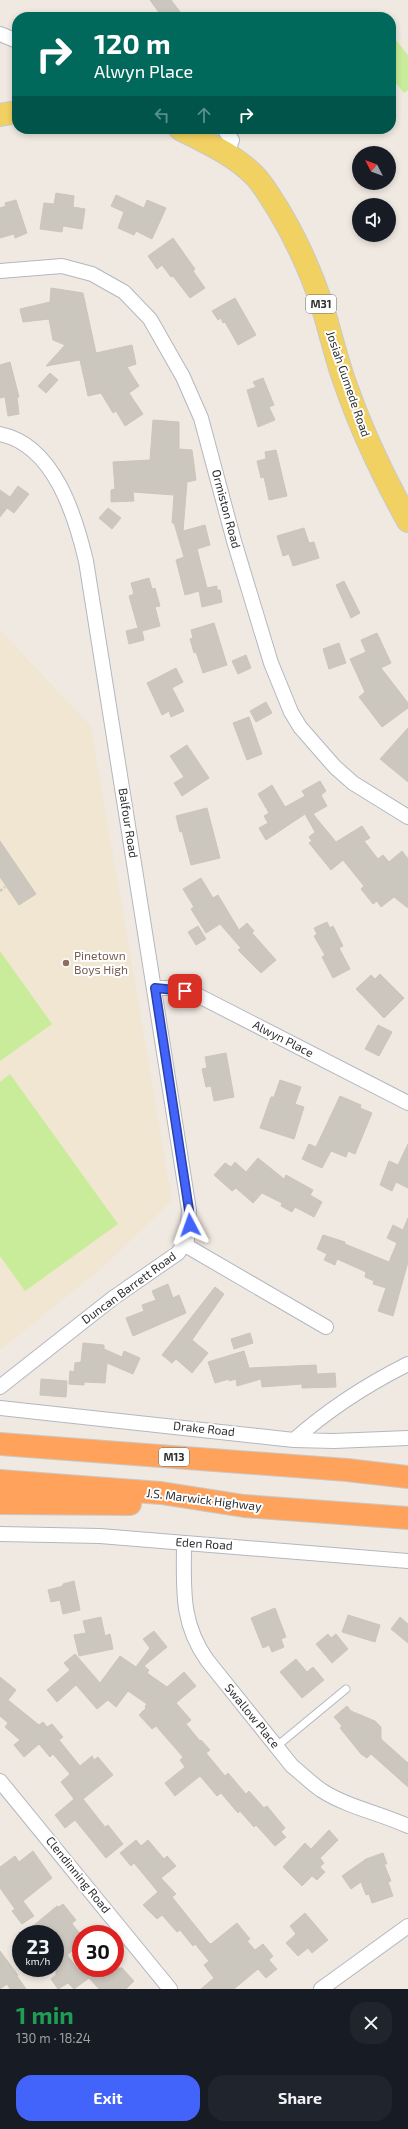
<!DOCTYPE html>
<meta charset="utf-8">
<style>
:root{--surface:#171b24;--page:#20242c;--text:#f1f3f6;--muted:#9ea1a6;--accent:#4264fb}
body{margin:0;font-family:"Exo 2",sans-serif;background:var(--page);color:var(--text);height:100vh;display:flex;flex-direction:column;font-size:15px;white-space:nowrap}
*{box-sizing:border-box;margin:0}
p{font-size:13px;color:var(--muted)}
.icon{flex:none;width:22px;height:22px;fill:none;stroke:currentColor;stroke-width:2;stroke-linecap:round;stroke-linejoin:round}
.map{position:relative;height:1989px;overflow:hidden}
.side{display:flex;flex-direction:column;background:var(--surface);flex:1}
.side>*{flex:none}
.top-card{position:absolute;left:12px;top:12px;width:384px;height:122px;border-radius:16px;box-shadow:0 2px 6px #0003;background:#00695c;color:#fff;overflow:hidden}
.needle{width:26px;rotate:312deg}
.controls{position:absolute;left:352px;top:146px;display:grid;gap:8px}
.controls a{display:grid;place-items:center;width:44px;height:44px;border-radius:50%;background:var(--surface);box-shadow:0 2px 6px #0003;font-size:20px}
.speed{position:absolute;left:12px;top:1925px;display:flex;gap:8px;font-size:20px;font-weight:700;text-align:center}
.speed>*{display:grid;place-content:center;width:52px;height:52px;border-radius:50%;background:var(--surface);box-shadow:0 2px 6px #0003;line-height:1}
.speed small{font-size:10px;font-weight:400}
.speed .limit{border:6px solid #d22;background:#fff;color:#111}
.pin{position:absolute;display:grid;place-items:center;width:34px;height:34px;color:#fff;margin:-17px;border-radius:8px;box-shadow:0 2px 6px #0006}
.me{position:absolute;width:44px;margin:-22px;rotate:356deg;stroke-linejoin:round;filter:drop-shadow(0 0 3px #0008)}
.turn{display:flex;align-items:center;gap:14px;height:84px;padding:0 16px;font-size:18px}
.turn .icon{width:52px;height:52px;stroke-width:2.5}
.turn b{display:block;font-size:28px;line-height:34px}
.lanes{display:flex;align-items:center;height:38px;padding:0 16px;background:#0003;justify-content:center;gap:20px;direction:ltr}
.lanes .off{opacity:.35}
.round{display:grid;place-items:center;flex:none;width:42px;height:42px;border-radius:16px;background:var(--page)}
.head{display:flex;align-items:center;justify-content:space-between;height:68px;padding:0 16px}
h1{font-size:24px;font-weight:700;line-height:30px;color:#1e9e55}
.cta{display:flex;gap:8px;margin-top:auto;padding:8px 16px}
.cta a{flex:1;height:46px;border-radius:16px;background:var(--accent);color:#fff;font-size:16px;font-weight:700;line-height:46px;text-align:center}
.cta a+a{background:var(--page);color:var(--text)}
.map>svg:first-child{display:block}
</style>
<div class="map">
<svg width="408" height="1989" viewBox="0 0 408 1989">
<rect width="100%" height="100%" fill="#efe9e1"/>
<path fill="#f0e6d1" d="M0,630l91,97 81,473 -68,66 -104,84z"/>
<path fill="#c9ec9a" d="M391,34l17,21v35l-4,3 -13,-16z
M0,951l52,73 -52,37z
M10,1074l108,150 -93,67 -25,-35v-174z"/>
<path fill="#cbc7bf" stroke="#cbc5ba" d="M150,0h21l13,17h-29l5,-3z
M56,193l18,3 -1,11 12,2 -3,20 -19,-3 -1,6 -22,-3 4,-26 10,1z
M116,195l28,13 3,-8 19,8 -14,31 -16,-8 -2,4 -16,-7 6,-16 -13,-6z
M16,200l11,33 -12,5 -1,-4 -14,4v-30l6,-2 -1,-3z
M173,238l22,31 -2,2 12,17 -15,10 -17,-22 -2,1 -9,-12 -5,4 -9,-13z
M51,288l32,5 13,60 36,-8 4,19 -9,3 12,19 -10,7 14,21 -18,12 -9,-15 -3,2 -12,-20 -13,3 -8,-36 -34,6 19,-21 -12,-5 -4,-21 -26,3 -3,-13 30,-7z
M235,298l21,37 -18,10 -13,-23 -2,1 -2,-5 -3,2 -6,-9z
M10,362l9,35h-2l2,17 -11,2 -3,-19 -5,1v-33z
M50,373l8,7 -12,13 -8,-7z
M263,378l11,27 -5,2 6,13 -17,7 -11,-37 9,-3 -3,-5z
M153,420l26,2v27l13,1 4,30 -9,2 -4,49 22,-6 5,20 -13,4 10,39 10,-2v4h3l2,12 -20,5 -3,-16 -14,4 -9,-35 8,-3 -10,-34h-2l2,-28 -41,-3 1,9 -23,1v-12l4,-1 -2,-27 37,-2z
M276,450l11,46 -18,4 -5,-23 -3,1 -4,-17 9,-2 -1,-7z
M18,486l11,8 -15,19 -7,-5 -7,9v-27l10,7z
M108,508l13,10 -9,11 -13,-11z
M304,528l5,15 5,-1 5,16 -26,8 -4,-12 -6,2 -6,-20z
M149,578l3,11 3,-1 5,18 -5,1 5,19 -18,5 2,9 -15,4 -3,-13 12,-3 -9,-32 5,-2 -3,-11z
M344,581l16,32 -9,5 -15,-33z
M214,623l13,42 -24,8 -7,-21 -2,1 -4,-14 3,-1 -2,-8z
M377,633l14,30 -10,5 27,35v5l-26,19 -23,-30 6,-5 -15,-33 16,-7 -5,-12z
M339,643l7,20 -17,6 -6,-20z
M246,655l5,13 -13,6 -6,-13z
M176,668l7,14 -11,6 12,23 -13,6 -2,-6 -7,4 -15,-32z
M266,702l6,11 -16,9 -6,-11z
M249,717l13,37 -15,6 -14,-37z
M408,728v54l-28,-23z
M187,745l22,33 -27,18 -8,-13 10,-6 -14,-21z
M320,781l6,10 -5,4 6,11 -14,8 23,28 26,-16 8,12 -6,3 14,18 5,-4 6,7 13,-11 6,8v49l-14,-11 -13,10 -4,-6 -4,3 -12,-15 3,-3 -21,-26 -12,10 -22,-27 3,-2 -3,-4 6,-5 -10,-18 -39,26 -7,-12 9,-5 -4,-7 5,-3 -11,-19 14,-9 13,22 20,-11 -3,-5z
M207,808l13,50 -29,7 -9,-34 -2,1 -4,-16z
M0,841l36,53 -17,11 -19,-28z
M201,878l12,20 5,-3 21,35 8,-7 7,8 -2,2 24,27 -15,13 -23,-23 3,-2 -21,-24 -14,9 -15,-24 3,-2 -11,-18z
M327,922l3,6 3,-2 10,20 -4,2 11,21 -17,9 -11,-21 3,-2 -11,-19 3,-2 -3,-6z
M198,926l8,13 -10,6 -8,-13z
M380,974l24,24 -20,20 -28,-29 15,-14 4,4z
M378,1025l14,7 -13,24 -14,-7z
M226,1053l8,44 -20,4 -3,-15 -5,1 -4,-18 5,-1 -2,-11z
M280,1080l21,7 -6,17 9,3 -10,32 -34,-11 11,-31h3z
M340,1096l21,9 -1,3 12,5 -17,41 -7,-3 -2,6 -15,-6 -9,17 -20,-9 7,-15 7,3z
M408,1144v44l-12,-6 -4,9 -12,-6 9,-24 9,4z
M258,1158l26,21 2,-4 27,15 -3,5 12,7 -8,15 -19,-10 -3,5 -11,-6 1,-3 -20,-10 -9,10 -17,-15 -4,3 -18,-16 11,-12 6,4 4,-5 11,10z
M408,1218v44l-15,54 -15,-5 8,-23 -13,-4 1,-3 -9,-4 1,-5 -29,-13 -2,6 -11,-5 3,-6 -10,-5 6,-14 22,7v2l44,18 8,-19 -10,-5 6,-13 10,5z
M168,1284l5,14 6,-3 7,18 -53,23 -7,-18 18,-7 -2,-6 14,-5 -4,-9z
M215,1287l9,7 -32,46 16,13 -16,20 -16,-14 -4,4 -10,-8z
M250,1333l3,10 -19,6 -3,-10z
M83,1343l21,2v4l18,8 2,-6 16,7 -7,16 -26,-11 -2,20 -21,-1v3l-15,-1 1,-13 4,1 1,-9 6,-1z
M244,1351l5,17 67,-3 1,9 18,-1 1,14 -34,1v-4l-40,3 -1,-8 -24,7 -1,-7 -7,2v-2l-14,4 -7,-21z
M41,1379l26,2 -1,16 -26,-2z
M74,1581l6,29 -17,4 -3,-14 -9,2 -3,-12 15,-4v-2z
M275,1608l11,29 -5,2 3,8 -12,5 -3,-7 -6,3 -12,-30z
M348,1615l32,10 -5,17 -33,-10z
M101,1617l4,19 5,-2 3,15 -34,7 -5,-21 12,-2 -3,-12z
M400,1617l8,7v19l-17,-14z
M154,1631l13,16 -23,19 5,4 -2,3 20,14 17,-15 12,14 -20,17 15,17 -5,4 14,17 1,-1 9,10 -4,3 19,23 3,-3 18,21 3,-3 15,17 3,-2 18,22 -4,4 5,5 -11,9 -19,-21 -2,2 -14,-16 -2,2 -17,-20 -4,3 -17,-20 -25,20 -10,-13 20,-16 -5,-7 3,-3 -27,-31 -4,3 -13,-14 7,-7 -1,-2 2,-2 -19,-13 -12,16 -8,-7 -11,9 -21,-24 -19,17 -10,-12 23,-20 -6,-7 11,-9 25,29 20,-27 16,11 14,-19 -7,-9z
M328,1634l3,4 5,-4 12,15 -16,14 -16,-19z
M296,1659l11,13 6,-5 11,13 -22,18 -22,-26z
M0,1677l16,13 -8,10 31,25 4,-3 4,5 5,-3 11,13 -4,3 21,26 12,-10 2,4 4,-3 15,18 -30,24 22,28 3,-2 15,19 -17,14 -31,-38 -10,8 -10,-13 19,-16 -13,-17 9,-8 -17,-20 -3,3 -11,-13 -15,13 -10,-12 6,-5 -15,-13 3,-4 -8,-7z
M347,1706l4,5 24,10 6,6v12l27,24v24l-37,-33 -4,4 -6,-4 -21,-26 2,-2 -8,-9z
M329,1830l9,10 -18,18 4,5 -4,4 5,5 -8,8 -5,-4 -10,10 -19,-19 22,-24 6,6z
M136,1840l5,6 7,-6 16,19 3,-3 9,10 -15,12 15,16 -4,3 37,46 2,1 26,-21 13,16 -3,2 8,9 8,-6 10,12 -4,4 8,9 -11,9 -8,-9 -24,20h-33l13,-11 -10,-13 5,-4 -14,-17 -2,2 -13,-16 -3,2 -15,-17 -5,4 -14,-14 15,-13 -24,-29 -3,3 -11,-13z
M33,1851l19,27 -29,23 11,15 -12,8 -10,-13 3,-2 -15,-21v-21l15,-11 4,6z
M383,1853l4,11h-3l7,17 -3,1 5,14 -21,7 -3,-9 -3,1 -5,-13 -10,7 -9,-13 24,-17z
M63,1904l13,16 -4,3 1,2 8,10v8l-14,12 10,13h45l12,13 -8,8h-27l-10,-11 -15,11 -6,-6 -10,6 -7,-10 5,-4 -1,-41h-15l-7,-8 24,-20 2,1z
M305,1913l23,27 -16,13 -4,-5 -10,8 -12,-13 10,-9 -6,-8z
M0,1951l18,24 -1,1 9,13h-16l-3,-5 -7,5z"/>
<g fill="none" stroke-linecap="round" stroke-linejoin="round">
<defs>
<path id="service" d="M277,1746l69,-57"/>
<path id="minor" d="M0,34l17,7
M224,129l8,11 -5,14
M0,271l62,-5 30,8 32,18 26,27 33,58 18,41 33,123 37,122 20,49 9,15 35,40 18,16 55,34
M0,434c54,11 75,81 86,127l103,649 -2,30 -9,13 -65,45 -113,89
M155,988h16l28,8 209,107
M185,1245l141,82
M0,1408l294,32 40,1 74,-3
M294,1440c35,-31 72,-55 114,-76
M0,1534l100,2 308,25
M184,1543c0,44 -4,79 23,117l85,106c10,8 19,17 29,24 26,17 59,23 87,36
M0,1781l170,208
M321,1989l87,-63"/>
<path id="primary" d="M0,115l17,-3
M180,129c25,13 53,25 74,46 10,10 16,22 24,34 18,30 33,63 44,96 8,26 14,53 23,78 17,49 38,93 63,138"/>
<path id="motorway" d="M0,1444l347,26 61,7
M0,1481l161,12 83,13 164,12
M0,1503l130,1"/>
</defs>
<use href="#service" stroke="#b4b7c1" stroke-width="9"/>
<use href="#minor" stroke="#b4b7c1" stroke-width="16"/>
<use href="#primary" stroke="#c9c9c9" stroke-width="24"/>
<use href="#motorway" stroke="#c9c9c9" stroke-width="24"/>
<path stroke="#c9c9c9" stroke-width="2.5" stroke-dasharray="3 2" stroke-linecap="butt" d="M0,891l5,-4"/>
<use href="#service" stroke="#fff" stroke-width="7"/>
<use href="#minor" stroke="#fff" stroke-width="14"/>
<use href="#primary" stroke="#f2d163" stroke-width="22"/>
<use href="#motorway" stroke="#ffa35c" stroke-width="22"/>
</g>
<g fill="none" stroke-linecap="round" stroke-linejoin="round">
<defs>
<path id="route" d="M185,991l-30,-3 34,222 1,15"/>
</defs>
<use href="#route" stroke="#2b41a3" stroke-width="10"/>
<use href="#route" stroke="#4264fb" stroke-width="7"/>
</g>
<circle fill="#8d6e63" stroke="#fff" stroke-width="1.5" cx="66" cy="963" r="4"/>
<g text-anchor="middle" stroke-width="4" stroke-linejoin="round" paint-order="stroke">
<g fill="#fff" stroke="#6d6d6d" stroke-width="1">
<rect x="306" y="295" width="30" height="18" rx="3"/>
<rect x="159" y="1448" width="30" height="18" rx="3"/>
</g>
<g font-size="11" font-weight="bold" fill="#2e2e2e">
<text x="321" y="308">M31</text>
<text x="174" y="1461">M13</text>
</g>
<g font-size="12" fill="#2e2e2e" stroke="#fff">
<text transform="translate(348 384) rotate(71)" y="4">Josiah Gumede Road</text>
<text transform="translate(226 509) rotate(75)" y="4">Ormiston Road</text>
<text transform="translate(128 823) rotate(81)" y="4">Balfour Road</text>
<text transform="translate(283 1039) rotate(27)" y="4">Alwyn Place</text>
<text transform="translate(129 1288) rotate(-36)" y="4">Duncan Barrett Road</text>
<text transform="translate(204 1429) rotate(6)" y="4">Drake Road</text>
<text transform="translate(204 1500) rotate(7)" y="4">J.S. Marwick Highway</text>
<text transform="translate(204 1544) rotate(4)" y="4">Eden Road</text>
<text transform="translate(252 1716) rotate(51)" y="4">Swallow Place</text>
<text transform="translate(78 1875) rotate(51)" y="4">Clendinning Road</text>
</g>
<g font-size="12" fill="#785e54" stroke="#fff" text-anchor="start">
<text x="74" y="960">Pinetown<tspan x="74" dy="14">Boys High</tspan></text>
</g>
</g>
</svg>
<div class="controls">
<a><svg class="needle" viewBox="-14 -14 28 28"><path d="M0-13l5 13h-10z" fill="#e53935"/><path d="M0 13l5-13h-10z" fill="#9ea1a6"/></svg></a>
<a><svg class="icon" aria-label="sound" viewBox="0 0 24 24"><path d="M4 9h4l5-4v14l-5-4H4zM17 9q2 3 0 6"/></svg></a>
</div>
<div class="speed"><div>23<small>km/h</small></div><div class="limit">30</div></div>
<div class="pin" style="left:185px;top:991px;background:#d93025"><svg class="icon" aria-label="arrive" viewBox="0 0 24 24"><path d="M6 21V4h12l-3 4 3 4H6"/></svg></div>
<svg class="me" style="left:190px;top:1225px" viewBox="-20 -20 40 40"><path d="M0-17L14 15 0 8-14 15z" fill="#4264fb" stroke="#fff" stroke-width="4"/></svg>
<div class="top-card">
<div class="turn"><svg class="icon" aria-label="right" viewBox="0 0 24 24"><path d="M7 20v-9h11M14 6l5 5-5 5"/></svg><div><b>120 m</b>Alwyn Place</div></div>
<div class="lanes"><svg class="icon off" aria-label="left" viewBox="0 0 24 24"><path d="M17 20v-9H6M10 6l-5 5 5 5"/></svg><svg class="icon off" aria-label="ahead" viewBox="0 0 24 24"><path d="M12 20V5M6 11l6-6 6 6"/></svg><svg class="icon" aria-label="right" viewBox="0 0 24 24"><path d="M7 20v-9h11M14 6l5 5-5 5"/></svg></div>
</div>
</div>
<section class="side">
<div class="head"><div><h1>1 min</h1><p>130 m · 18:24</p></div><a class="round"><svg class="icon" aria-label="close" viewBox="0 0 24 24"><path d="M6 6l12 12M18 6L6 18"/></svg></a></div>
<div class="cta"><a>Exit</a><a>Share</a></div>
</section>
